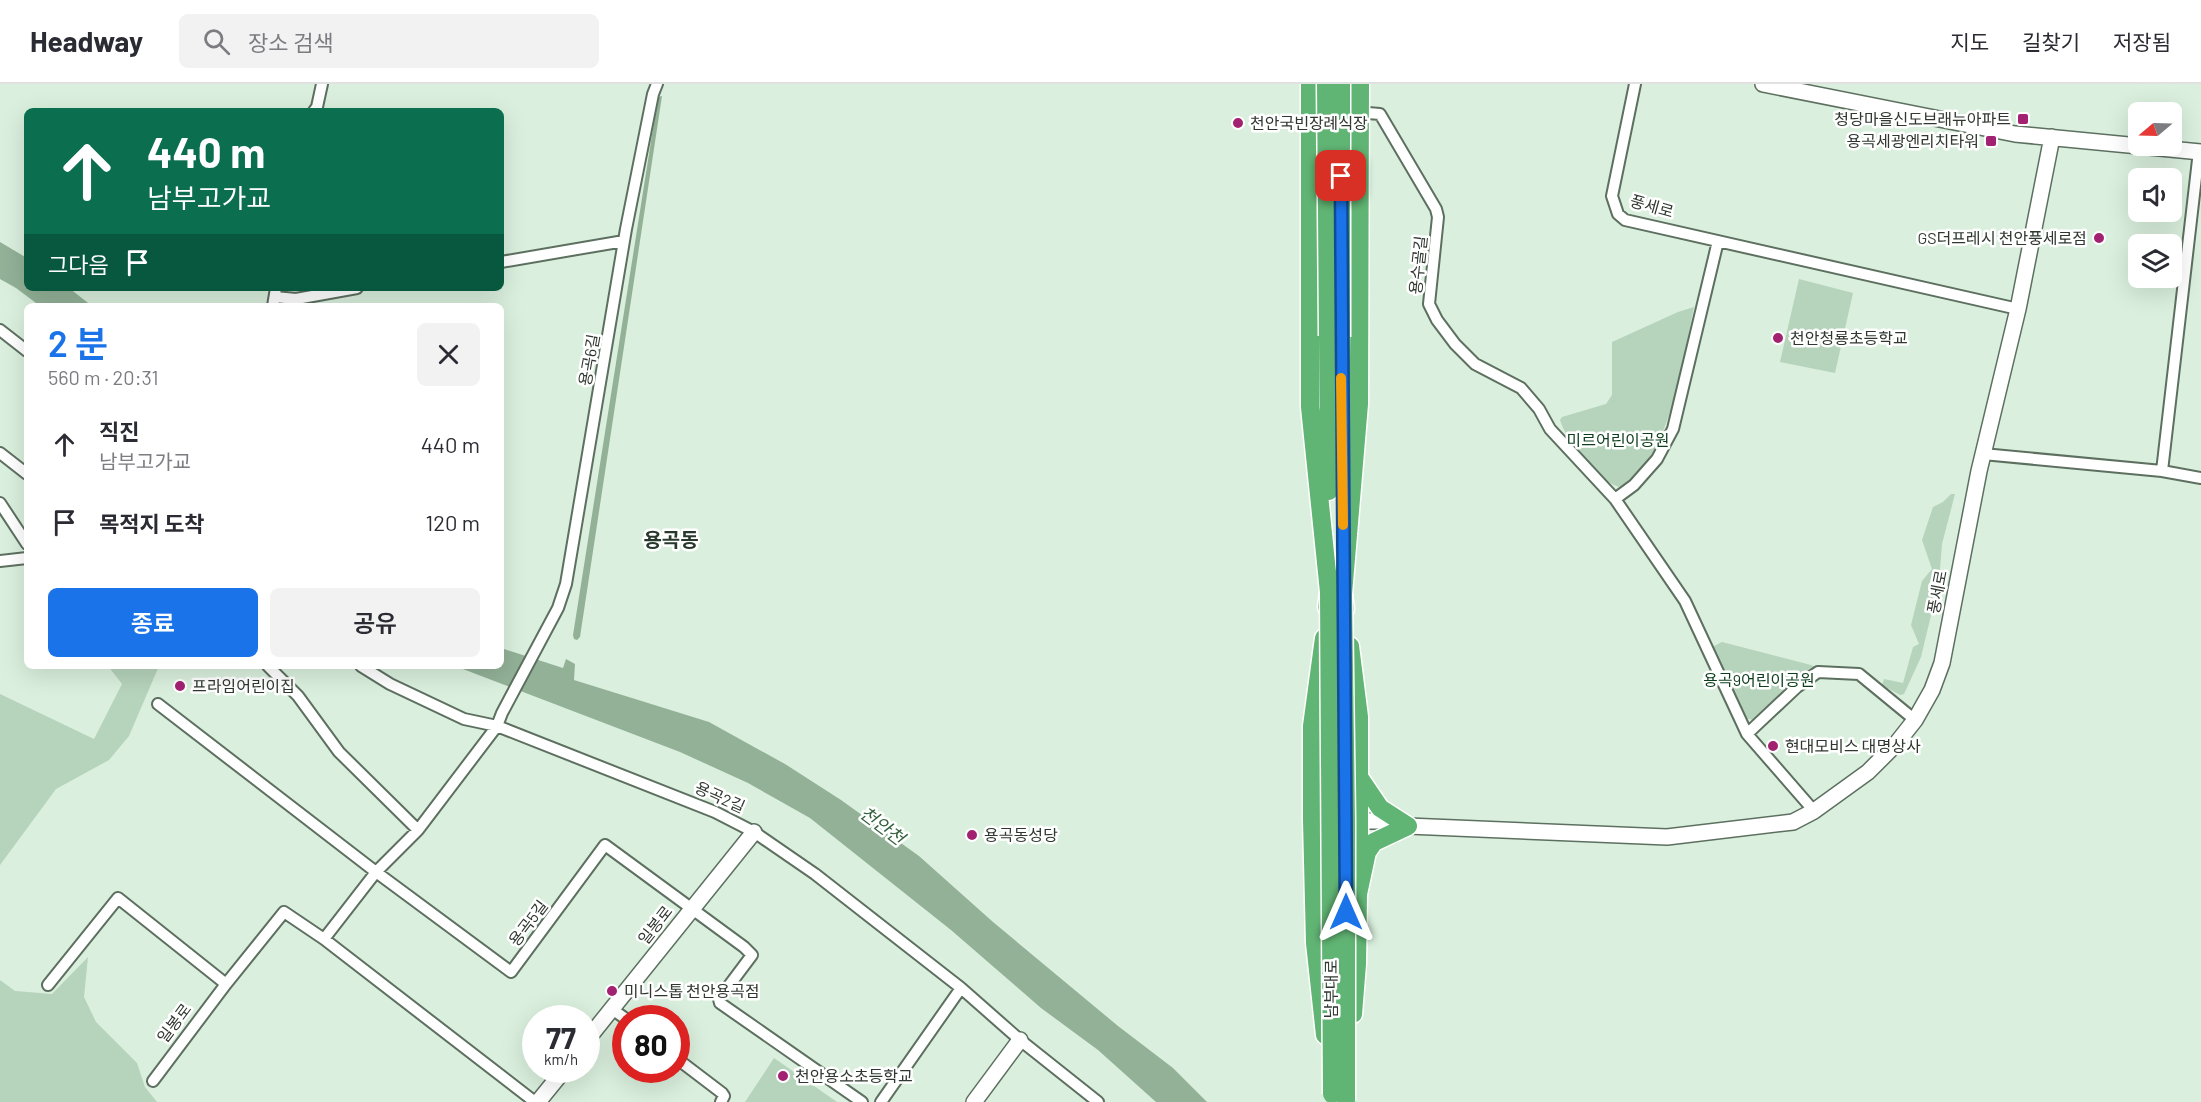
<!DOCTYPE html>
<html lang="ko">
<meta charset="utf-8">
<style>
:root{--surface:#fff;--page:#f2f2f3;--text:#2b2b33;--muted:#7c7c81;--line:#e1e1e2;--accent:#1a73e8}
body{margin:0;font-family:Barlow,"Noto Sans KR",sans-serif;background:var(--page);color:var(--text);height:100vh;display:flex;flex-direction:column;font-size:22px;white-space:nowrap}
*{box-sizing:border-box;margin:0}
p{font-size:20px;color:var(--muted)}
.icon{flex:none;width:33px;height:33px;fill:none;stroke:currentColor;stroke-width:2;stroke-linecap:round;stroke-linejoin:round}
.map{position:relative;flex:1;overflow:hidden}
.panel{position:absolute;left:24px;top:219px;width:480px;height:366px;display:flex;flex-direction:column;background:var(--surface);border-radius:9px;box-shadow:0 6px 24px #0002}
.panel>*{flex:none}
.hud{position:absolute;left:24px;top:24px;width:480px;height:183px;border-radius:9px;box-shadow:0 6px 24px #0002;background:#0b6e4f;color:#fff;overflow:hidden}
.needle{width:39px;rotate:251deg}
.buttons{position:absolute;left:2128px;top:18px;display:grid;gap:12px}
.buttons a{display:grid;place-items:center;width:54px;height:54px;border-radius:9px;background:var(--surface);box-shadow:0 6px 24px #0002;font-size:30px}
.speed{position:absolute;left:522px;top:921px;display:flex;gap:12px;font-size:30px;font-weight:700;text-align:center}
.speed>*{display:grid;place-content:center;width:78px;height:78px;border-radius:50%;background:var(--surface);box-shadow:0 6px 24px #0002;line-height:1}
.speed small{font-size:15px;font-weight:400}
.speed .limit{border:9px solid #d22;background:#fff;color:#111}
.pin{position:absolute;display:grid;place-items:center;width:51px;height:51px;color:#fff;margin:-26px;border-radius:12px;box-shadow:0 3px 9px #0006}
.me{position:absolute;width:66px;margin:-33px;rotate:0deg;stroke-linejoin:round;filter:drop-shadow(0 0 4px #0008)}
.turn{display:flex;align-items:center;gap:21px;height:126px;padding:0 24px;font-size:27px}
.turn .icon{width:78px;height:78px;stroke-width:2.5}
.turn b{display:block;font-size:42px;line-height:51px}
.then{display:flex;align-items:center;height:57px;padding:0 24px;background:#0003;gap:12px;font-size:22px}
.round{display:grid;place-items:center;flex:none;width:63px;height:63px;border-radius:9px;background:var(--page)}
.summary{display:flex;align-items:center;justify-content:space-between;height:102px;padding:0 24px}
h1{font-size:36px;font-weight:600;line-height:45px;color:var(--accent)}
.button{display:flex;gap:12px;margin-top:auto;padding:12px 24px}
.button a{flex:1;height:69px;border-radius:9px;background:var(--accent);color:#fff;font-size:24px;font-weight:600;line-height:69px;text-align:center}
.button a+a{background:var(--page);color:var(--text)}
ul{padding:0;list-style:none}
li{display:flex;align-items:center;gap:18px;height:78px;padding:0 24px}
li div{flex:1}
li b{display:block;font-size:22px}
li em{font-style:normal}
header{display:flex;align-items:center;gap:36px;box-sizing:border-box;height:84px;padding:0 30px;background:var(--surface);border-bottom:2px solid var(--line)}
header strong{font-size:28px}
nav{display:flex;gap:33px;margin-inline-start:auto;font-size:21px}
.search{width:420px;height:54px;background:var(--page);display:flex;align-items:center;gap:15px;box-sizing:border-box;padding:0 21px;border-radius:9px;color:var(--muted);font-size:22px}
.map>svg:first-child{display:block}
</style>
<header>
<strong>Headway</strong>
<div class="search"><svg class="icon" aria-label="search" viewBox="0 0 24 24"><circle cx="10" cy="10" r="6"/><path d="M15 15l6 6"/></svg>장소 검색</div>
<nav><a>지도</a><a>길찾기</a><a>저장됨</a></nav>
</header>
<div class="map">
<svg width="2201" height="1018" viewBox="0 0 2201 1018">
<rect width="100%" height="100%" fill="#daefdd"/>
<path fill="#b6d3bb" d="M1799,195l54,14 -18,80 -55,-11z
M1694,223c-10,48 -20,115 -47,156 -7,10 -18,18 -28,24 -23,-7 -52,-45 -59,-67l2,-3 44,-13 6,-9v-53l66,-30z
M1951,410h4l-13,50 -3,38 -18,75 -17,37 -4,1 -18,-10 2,-6 19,4 10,-36 6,-3 -8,-19 11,-44 10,-12 -10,-29 11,-33 10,-5z
M1722,558l89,23 6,3 -55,46 -9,6 -8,-2 -33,-71z
M108,582h51l-30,70 -20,24 -53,29 -56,76v-171l94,45 28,-55z
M88,873l-4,40 12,25 41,41 8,24 12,15h-157v-122l15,11 37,3z
M774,974l63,44h-92z"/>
<path fill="#92b197" d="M662,12l-82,541 -3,3 -3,-1 -1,-4 85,-538z
M0,158l27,16v30h42l23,18h-52l-24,-18 -16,-9z
M501,564l62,20 3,-9 9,5 -1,16 135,42 76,42 56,36 78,56 74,66 125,104 55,42 34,34h-51l-58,-52 -57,-42 -90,-78 -141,-112 -62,-35 -68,-31 -225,-86h46z"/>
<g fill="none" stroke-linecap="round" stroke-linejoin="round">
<defs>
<path id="street" d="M1635,0l-23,112 6,18 7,6 393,89
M314,27l3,-4 5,-23
M1355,28l25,2 56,95 2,8 -9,87 8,16 18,24 20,20 46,24 18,21 11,20 65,70 70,102 62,133 67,77
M501,178l123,-21
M275,213l21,2 61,-11
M273,222l3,-18
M0,246l27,21
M0,369l27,21
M1983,370l179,17 39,7
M2162,387l37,-320
M1615,415l19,-14 23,-26 16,-30 45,-188
M0,419l27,41
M0,477l27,-3
M268,582l30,30 41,56 79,78
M361,582l29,18 74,35 33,7 218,86 39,20 61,42 146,114 59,52 78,62
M158,620l218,168 135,100 94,-127 139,102 8,8 -33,44 1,4 142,99
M1747,650l50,-47 21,-15 41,2 56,46
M324,855l52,-67 42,-42 79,-104 5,-13 56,-105 8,-24 60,-355 27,-135 4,-10
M48,901l70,-87 108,86
M612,925l14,10
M676,974l46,35 2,3 -3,6
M153,997l73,-97 58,-72 40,27 211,163
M881,1018l80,-114"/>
<path id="secondary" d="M1763,0l252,50 186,18
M1350,737h30l28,5 259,11 126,-15 21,-11 54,-39 28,-28 19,-24 17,-30 10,-27 37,-192 39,-162 34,-172
M586,957l168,-209
M538,1018l26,-32
M974,1018l46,-62"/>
<path id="highway" d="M1310,0v323l19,185 -2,15
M1328,252l1,155
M1341,253l1,147
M1345,525l-2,-15 16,-190 1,-320
M1324,554l-12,88v94l3,123 10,92
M1350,562l9,71v60l21,31 28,18
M1359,781v-88
M1353,930l4,-50 1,-70 9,-42 7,-10 34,-16"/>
</defs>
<use href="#street" stroke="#5d7060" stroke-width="14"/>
<use href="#secondary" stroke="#5d7060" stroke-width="18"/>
<use href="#highway" stroke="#fff" stroke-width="21"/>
<use href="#street" stroke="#fff" stroke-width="10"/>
<use href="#secondary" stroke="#fff" stroke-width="15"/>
<use href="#highway" stroke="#61b574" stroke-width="18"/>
<defs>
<path id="highway-bridge" d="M1326,0l2,252
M1341,253v-253
M1329,508l3,502
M1343,510l3,225v281"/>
</defs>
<use href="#highway-bridge" stroke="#fff" stroke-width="21" stroke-linecap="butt"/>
<use href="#highway-bridge" stroke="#61b574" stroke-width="18"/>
</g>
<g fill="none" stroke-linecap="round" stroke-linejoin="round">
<defs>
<path id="route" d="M1341,92l5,736"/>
</defs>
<use href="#route" stroke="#114b97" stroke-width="15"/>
<use href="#route" stroke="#1a73e8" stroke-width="10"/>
<path stroke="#f59e0b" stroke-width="10" d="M1341,294l2,147"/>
</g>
<g fill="#a32171" stroke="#fff" stroke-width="2">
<rect x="2017" y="29" width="12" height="12" rx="3"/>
<circle cx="1238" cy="39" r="6"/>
<rect x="1985" y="51" width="12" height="12" rx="3"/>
<circle cx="2099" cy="154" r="6"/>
<circle cx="1778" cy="254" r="6"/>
<circle cx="180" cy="602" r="6"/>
<circle cx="1773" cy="662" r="6"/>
<circle cx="972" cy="751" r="6"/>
<circle cx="612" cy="907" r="6"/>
<circle cx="783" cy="992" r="6"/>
</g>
<g text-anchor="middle" stroke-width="5" stroke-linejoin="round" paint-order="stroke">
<g font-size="16" fill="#2f3730" stroke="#fff" text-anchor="start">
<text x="2011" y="41" text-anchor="end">청당마을신도브래뉴아파트</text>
<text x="1250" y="45">천안국빈장례식장</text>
<text x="1979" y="63" text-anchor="end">용곡세광엔리치타워</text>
<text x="2087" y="160" text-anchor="end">GS더프레시 천안풍세로점</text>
<text x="1790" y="260">천안청룡초등학교</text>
<text x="192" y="608">프라임어린이집</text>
<text x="1785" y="668">현대모비스 대명상사</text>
<text x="984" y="757">용곡동성당</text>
<text x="624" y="913">미니스톱 천안용곡점</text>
<text x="795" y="998">천안용소초등학교</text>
</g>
<g font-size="16" fill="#2f3730" stroke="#fff">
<text transform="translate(1652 122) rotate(16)" y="6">풍세로</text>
<text transform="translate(1418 181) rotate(-84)" y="6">용수골길</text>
<text transform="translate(589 276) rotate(-80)" y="6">용곡6길</text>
<text transform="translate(1937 508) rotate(-79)" y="6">풍세로</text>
<text transform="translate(720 713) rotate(24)" y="6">용곡2길</text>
<text transform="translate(528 839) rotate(-53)" y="6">용곡5길</text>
<text transform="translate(655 841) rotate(-52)" y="6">일봉로</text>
<text transform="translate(1331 905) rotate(-90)" y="6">남부대로</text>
<text transform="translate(174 939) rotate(-53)" y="6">일봉로</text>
</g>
<g font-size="16" fill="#0c3e1c" stroke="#fff">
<text x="1618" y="362">미르어린이공원</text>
<text x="1759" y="602">용곡9어린이공원</text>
</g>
<g font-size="18" font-style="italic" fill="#33623d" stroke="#fff">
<text transform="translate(882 742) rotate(37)" y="6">천안천</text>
</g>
<g font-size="20" font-weight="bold" fill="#27392a" stroke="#fff">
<text x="671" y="463">용곡동</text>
</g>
</g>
</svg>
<div class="buttons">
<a><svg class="needle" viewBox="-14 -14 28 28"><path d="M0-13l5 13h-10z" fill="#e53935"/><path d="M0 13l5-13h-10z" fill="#7c7c81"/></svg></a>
<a><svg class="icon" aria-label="sound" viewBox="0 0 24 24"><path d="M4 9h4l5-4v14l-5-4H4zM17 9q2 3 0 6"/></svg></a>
<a><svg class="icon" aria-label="layers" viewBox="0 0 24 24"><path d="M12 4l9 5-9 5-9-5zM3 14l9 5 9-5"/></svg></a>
</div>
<div class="speed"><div>77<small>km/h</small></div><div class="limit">80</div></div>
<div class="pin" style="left:1341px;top:92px;background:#d93025"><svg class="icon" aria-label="arrive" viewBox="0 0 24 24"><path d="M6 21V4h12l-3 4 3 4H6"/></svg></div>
<svg class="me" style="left:1346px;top:828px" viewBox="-20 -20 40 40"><path d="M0-17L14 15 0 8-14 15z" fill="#1a73e8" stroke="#fff" stroke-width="4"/></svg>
<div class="hud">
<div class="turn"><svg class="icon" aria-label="ahead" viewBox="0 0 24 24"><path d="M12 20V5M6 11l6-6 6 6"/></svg><div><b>440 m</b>남부고가교</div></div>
<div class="then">그다음<svg class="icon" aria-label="arrive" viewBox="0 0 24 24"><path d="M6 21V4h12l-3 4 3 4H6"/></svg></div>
</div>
<section class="panel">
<div class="summary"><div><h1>2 분</h1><p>560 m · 20:31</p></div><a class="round"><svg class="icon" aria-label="close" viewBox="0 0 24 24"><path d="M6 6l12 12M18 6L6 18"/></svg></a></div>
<ul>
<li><svg class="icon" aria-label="ahead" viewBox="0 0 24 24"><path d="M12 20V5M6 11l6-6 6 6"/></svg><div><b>직진</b><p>남부고가교</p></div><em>440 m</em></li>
<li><svg class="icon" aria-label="arrive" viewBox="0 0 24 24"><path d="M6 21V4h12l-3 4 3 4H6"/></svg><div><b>목적지 도착</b></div><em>120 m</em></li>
</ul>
<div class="button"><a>종료</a><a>공유</a></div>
</section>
</div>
